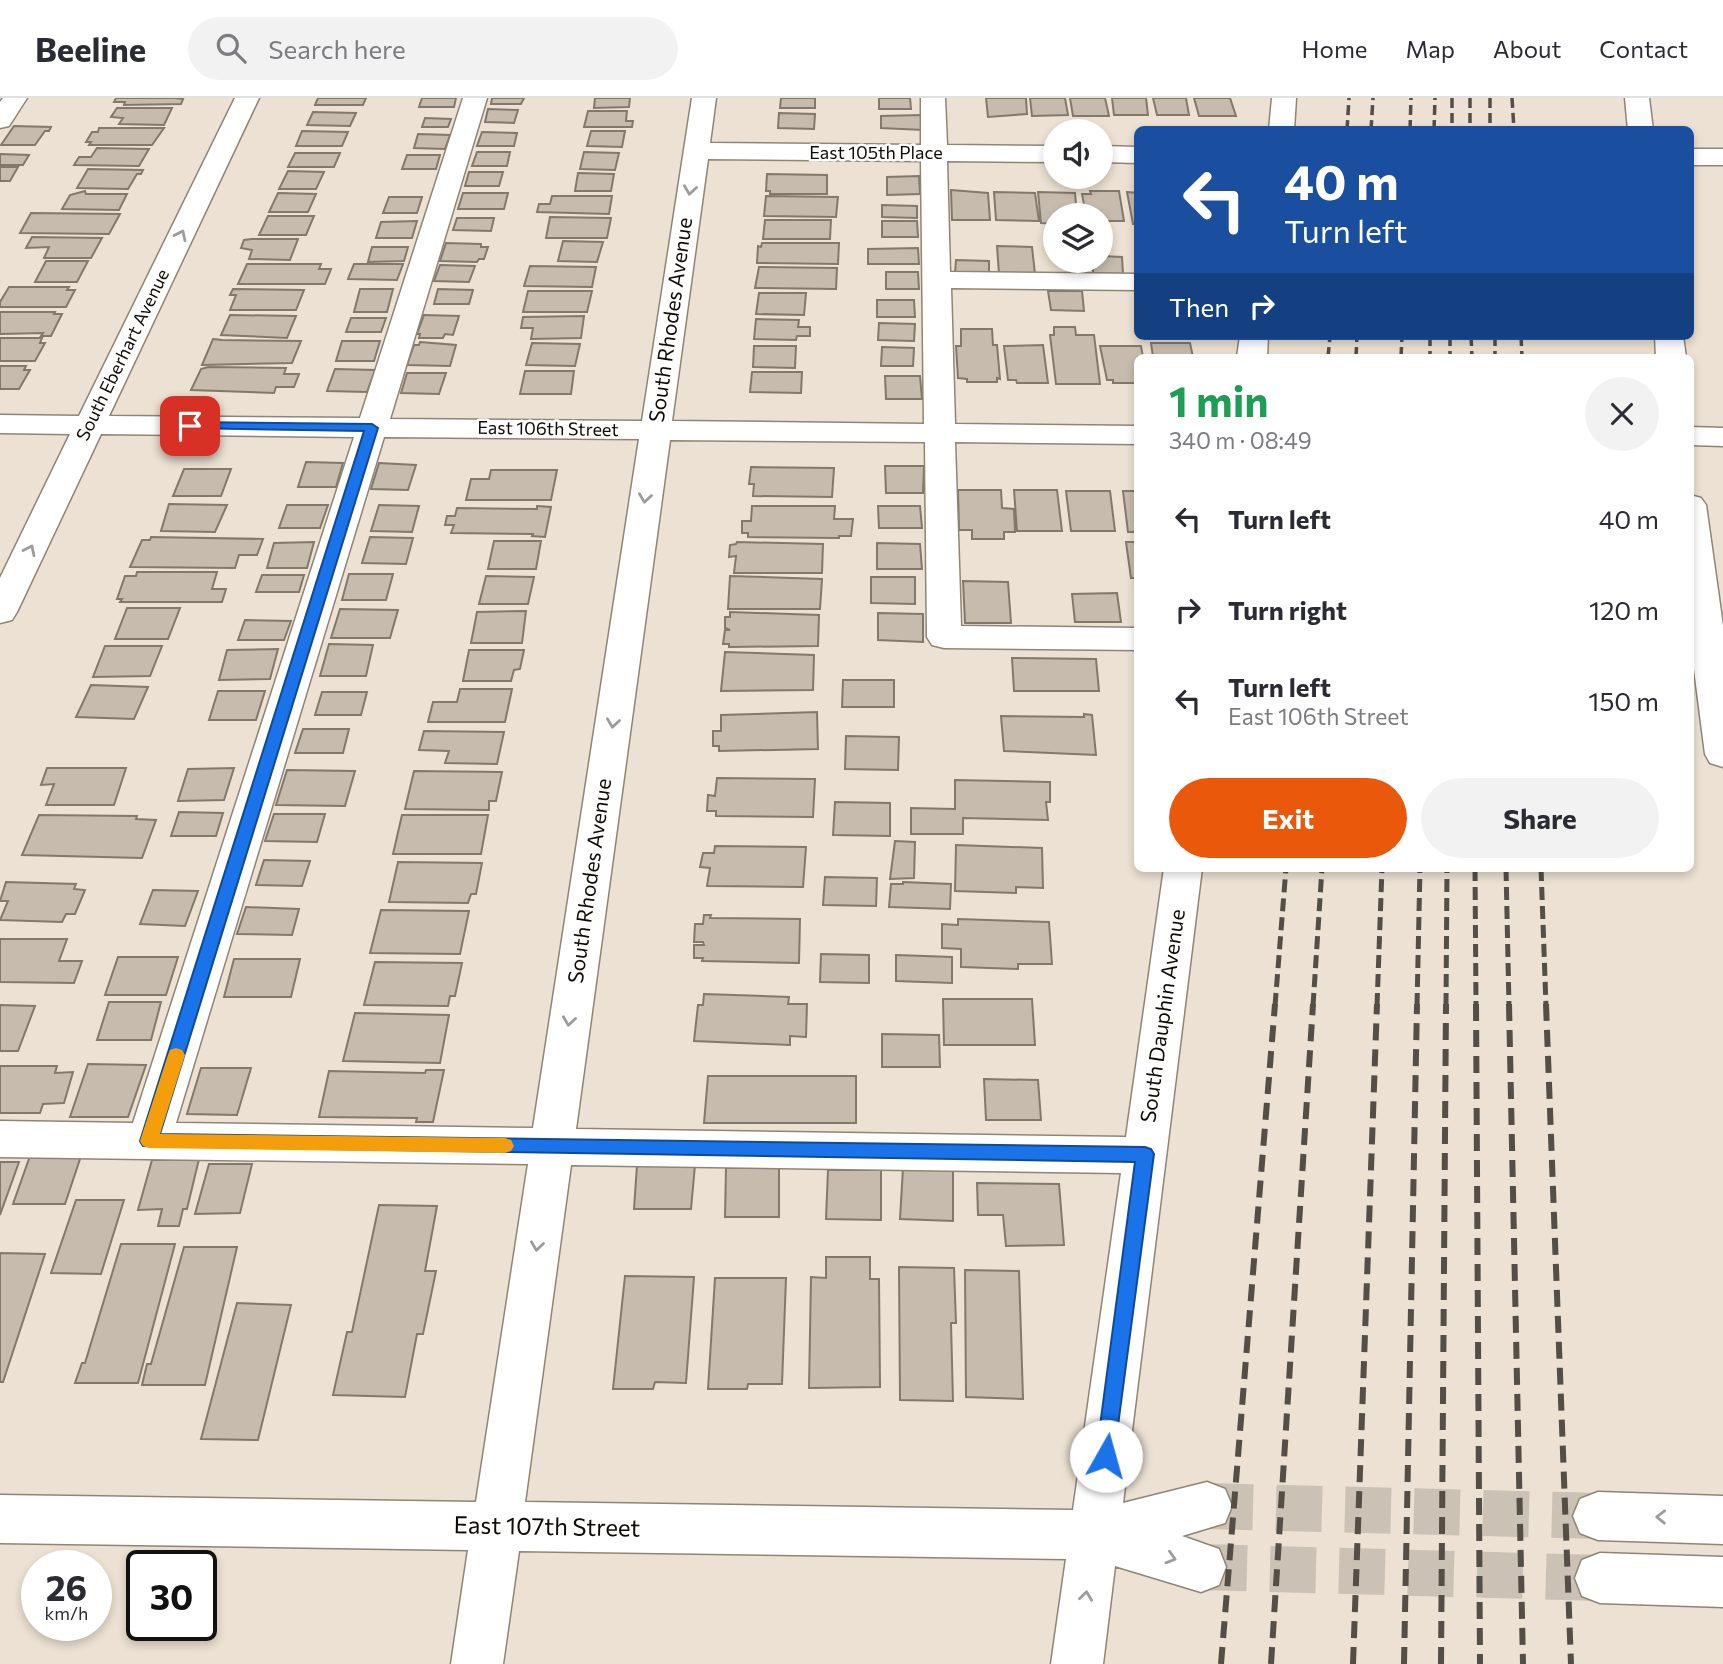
<!DOCTYPE html>
<meta charset="utf-8">
<style>
:root{--surface:#fff;--page:#f2f2f3;--text:#2b2b33;--muted:#7c7c81;--line:#e1e1e2;--accent:#ea580c}
body{margin:0;font-family:Commissioner,sans-serif;background:var(--page);color:var(--text);height:100vh;display:flex;flex-direction:column;font-size:26px;white-space:nowrap}
*{box-sizing:border-box;margin:0}
p{font-size:23px;color:var(--muted)}
.icon{flex:none;width:38px;height:38px;fill:none;stroke:currentColor;stroke-width:2;stroke-linecap:round;stroke-linejoin:round}
.map{position:relative;flex:1;overflow:hidden}
.sheet{position:absolute;left:1134px;top:256px;width:560px;height:518px;display:flex;flex-direction:column;background:var(--surface);border-radius:10px;box-shadow:0 4px 10px #0003}
.sheet>*{flex:none}
.banner{position:absolute;left:1134px;top:28px;width:560px;height:214px;border-radius:10px;box-shadow:0 4px 10px #0003;background:#1a4fa0;color:#fff;overflow:hidden}
.tools{position:absolute;left:1043px;top:21px;display:grid;gap:14px}
.tools a{display:grid;place-items:center;width:70px;height:70px;border-radius:50%;background:var(--surface);box-shadow:0 4px 10px #0003;font-size:35px}
.speed{position:absolute;left:21px;top:1452px;display:flex;gap:14px;font-size:35px;font-weight:700;text-align:center}
.speed>*{display:grid;place-content:center;width:91px;height:91px;border-radius:50%;background:var(--surface);box-shadow:0 4px 10px #0003;line-height:1}
.speed small{font-size:18px;font-weight:400}
.speed .limit{border:4px solid #111;border-radius:10px;background:#fff;color:#111}
.pin{position:absolute;display:grid;place-items:center;width:60px;height:60px;color:#fff;margin:-30px;border-radius:14px;box-shadow:0 4px 10px #0006}
.me{position:absolute;width:77px;margin:-38px;rotate:7deg;stroke-linejoin:round;filter:drop-shadow(0 0 5px #0008)}
.turn{display:flex;align-items:center;gap:24px;height:147px;padding:0 35px;font-size:32px}
.turn .icon{width:91px;height:91px;stroke-width:2.5}
.turn b{display:block;font-size:49px;line-height:60px}
.then{display:flex;align-items:center;height:66px;padding:0 35px;background:#0003;gap:14px;font-size:26px}
.round{display:grid;place-items:center;flex:none;width:74px;height:74px;border-radius:37px;background:var(--page)}
.overview{display:flex;align-items:center;justify-content:space-between;height:119px;padding:0 35px}
h1{font-size:42px;font-weight:700;line-height:52px;color:#1e9e55}
.button{display:flex;gap:14px;margin-top:auto;padding:14px 35px}
.button a{flex:1;height:80px;border-radius:42px;background:var(--accent);color:#fff;font-size:28px;font-weight:700;line-height:80px;text-align:center}
.button a+a{background:var(--page);color:var(--text)}
ul{padding:0;list-style:none}
li{display:flex;align-items:center;gap:21px;height:91px;padding:0 35px}
li div{flex:1}
li b{display:block;font-size:26px}
li em{font-style:normal}
header{display:flex;align-items:center;gap:42px;box-sizing:border-box;height:98px;padding:0 35px;background:var(--surface);border-bottom:2px solid var(--line)}
header strong{font-size:33px}
nav{display:flex;gap:38px;margin-inline-start:auto;font-size:24px}
.search{width:490px;height:63px;background:var(--page);display:flex;align-items:center;gap:18px;box-sizing:border-box;padding:0 24px;border-radius:38px;color:var(--muted);font-size:26px}
.map>svg:first-child{display:block}
</style>
<header>
<strong>Beeline</strong>
<div class="search"><svg class="icon" aria-label="search" viewBox="0 0 24 24"><circle cx="10" cy="10" r="6"/><path d="M15 15l6 6"/></svg>Search here</div>
<nav><a>Home</a><a>Map</a><a>About</a><a>Contact</a></nav>
</header>
<div class="map">
<svg width="1723" height="1566" viewBox="0 0 1723 1566">
<rect width="100%" height="100%" fill="#ece1d2"/>
<path fill="#c6bbad" stroke="#83796b" stroke-width="2" d="M116,0h59l8,1 -2,5 -57,1 1,-3h-11z
M318,0h48l-3,7h-48z
M422,0h34l-2,9h-35z
M492,0h32l-3,6h-30z
M595,0h35l-1,9 -35,1z
M781,0h34v10h-35z
M879,0h31l1,11h-32z
M986,0h40l1,16 -39,3z
M1030,0h35l3,17 -36,1z
M1070,0h35l4,18h-36z
M1112,0h34l2,17h-34z
M1153,0h33l3,17h-32z
M1194,0h36l6,18h-37z
M117,10h55l-8,17 -45,-1 4,-6 -12,-1z
M488,11l30,1 -4,13 -29,-1z
M588,13h39l-1,10h7l-1,6h-48z
M313,14l43,1 -6,13 -43,-1z
M779,15l36,1 -1,15 -36,-1z
M922,17l1,15 -42,-2v-12z
M425,20l26,1 -3,8h-26z
M14,28l37,1 -2,4h-4l-10,14h-34z
M99,30h65l-12,17h-63l2,-3h-5l6,-10h6z
M302,33l46,1 -6,14h-46z
M591,33h34l-3,16 -35,-1z
M482,34l35,1 -3,13h-37z
M418,36l32,1 -5,14 -31,-1z
M97,50l52,1 -10,17 -65,-1 5,-8h12z
M477,54h33l-3,14h-35z
M584,54l35,1 -4,17 -35,-1z
M295,55h45l-6,14h-46z
M0,56l29,1 -6,10h-23z
M407,57h33l-4,14h-34z
M0,69h18l-8,14h-10z
M88,71l55,1 -2,4h-4l-9,15 -51,-1z
M288,73l36,1 -8,17h-37z
M469,74h34l-4,14h-34z
M578,75l36,1 -3,17h-36z
M767,76l60,1v19h-57v-3h-4z
M919,78l1,18 -33,1v-18z
M951,92l37,3 2,27h-38z
M85,93l1,3h41l-8,16 -57,-1 8,-14z
M1090,93h29l5,30h-23v-6h-15l-4,-21h9z
M994,94l41,1 4,28 -43,-1z
M1038,94l37,1 2,22h-22v9l-14,-1z
M1127,94l11,1v31h-5z
M278,95l38,1 -8,18h-39z
M463,95h45l-4,16h-46z
M552,98h60l-3,18 -72,-2 2,-8h11z
M766,98l72,1 -2,20 -72,-1z
M389,99h33l-5,16h-34z
M882,107l35,1v12l-35,-1z
M31,115l89,1 -11,20 -89,-1z
M268,118h46l-8,19h-47z
M550,119l61,1 -4,20h-61z
M457,120h37l-3,13 -38,-1z
M765,122h66l-1,19h-67z
M417,123l-5,17h-36l5,-16z
M882,123h35l1,16h-36z
M32,139l70,1 -11,20h-47l5,-11 -23,1z
M252,141h46l-8,21 -41,-1 3,-9 -11,-2 3,-8z
M563,143l40,1 -6,20 -39,-1z
M446,145l35,1v3h7l-4,12h-5l-2,3 -37,-1z
M762,145h77l-1,21 -81,-1 1,-17 3,1z
M997,148l35,1 3,27h-36z
M372,149h36l-4,14 -36,1z
M918,150l1,16h-51v-15z
M1101,158l21,1 1,17 -30,-1v-12h8z
M956,162l33,1v12h-34z
M46,163h42l-11,21h-42z
M247,166h74l-2,5h12l-6,15h-87z
M354,166h49l-6,16 -49,-1z
M440,167l35,1 -6,16 -35,-1z
M530,168l66,1 -4,20 -68,-1z
M759,169l78,1 -1,21 -81,-1z
M886,174h32l1,17h-33z
M9,189h60l-2,3h8l-9,17h-66v-5z
M233,191l71,1 -8,20h-66l6,-15h-6z
M360,191h33l-6,23h-33z
M438,191l35,1 -4,14h-35z
M528,193h64l-5,21h-64z
M1048,193h34l2,20 -33,-1z
M759,195h47l-2,22 -48,-1z
M877,202h37l1,17h-38z
M0,214h55l-1,2h8l-11,22h-10l2,-3 -43,1z
M230,217l66,1 -9,22 -66,-3z
M424,217l35,1 -6,19 -8,-1 -2,4h-24l1,-4h-3z
M584,218l-3,22 -50,1 2,-11h-12l2,-11z
M351,220h35l-5,14h-35z
M756,221l43,1 -1,7h12v9h-13l-1,4 -42,-1z
M879,225l36,1 -1,17 -36,-1z
M1054,229h21l1,8h18l6,49h-44l-6,-49h4z
M961,231h31l1,16h4l3,34 -3,-1v4h-30v-3l-9,-1 -2,-32h5z
M0,240h42l-2,5h5l-10,18h-35z
M213,241l9,1 79,1 -9,22 -90,2z
M342,243h38l-6,20h-38z
M420,244l36,3 -6,21 -43,-1 7,-20h5z
M532,245l48,1 -5,22 -49,-1z
M1151,245h39l3,14h-40z
M1043,247l5,38h-31l-1,-3h-8l-4,-34z
M754,248h42l-1,22 -42,-1z
M1100,248h41l2,11h-5v26h-25v-3h-6z
M882,249l32,1 -1,18h-32z
M0,268h26l-2,4h6l-11,19h-19z
M208,269l78,1 -2,6h15l-5,13h-18l-2,6 -83,-3 10,-21z
M335,271l40,1 -8,22 -40,-1z
M525,273h49l-3,23h-51z
M752,274h50l-1,21 -51,-1z
M407,275h39l-7,21 -38,-1z
M885,278h35l2,23h-36z
M306,364l37,1 -7,24h-38z
M379,365l37,2 -8,25 -37,-1z
M885,368h39l-1,27h-37z
M751,369l83,1 -2,29 -79,-1 1,-12h-5z
M184,371h47l-10,27h-48z
M491,372h66l-6,30h-85l5,-21h18z
M958,392h43l1,18 12,1 1,23h-11v7h-32v-9h-13z
M1014,392h43l5,41h-45z
M1066,393h44l5,40h-44z
M1123,393h15v41h-10z
M169,406l58,1 -12,27 -54,-1z
M287,407h41l-8,23h-41z
M379,407l40,1 -7,26 -41,-1z
M537,408l14,1 -6,30 -13,-1 1,-2 -82,-1 3,-8h-9l2,-9h8l2,-8 80,1z
M752,408h83l-1,13h19l-2,17h-12v2l-91,-1v-4h-6v-12h9z
M878,408h42l2,22h-43z
M151,439l112,2 -6,16h-18l-4,13 -105,-1 12,-27h8z
M370,439l43,1 -7,26 -44,-1z
M494,443h47l-5,28h-48z
M314,444l-7,26h-40l7,-25z
M737,444l86,2 -1,29h-88l2,-17 -7,1 1,-12 6,-1z
M1126,444h12v36h-7z
M877,445l43,1 2,25h-45z
M137,474h80l-5,17h14l-4,13h-102l2,-3h-5l8,-23h11z
M349,476h44l-7,26h-44z
M262,477h42l-5,17h-43z
M486,478l48,1 -6,27h-49z
M730,478l92,3 -2,30h-92z
M871,479h44v27l-44,-1z
M963,483l45,1 3,41h-46z
M1117,495l4,29h-46l-3,-28z
M127,510h53l-12,31h-53z
M340,511l58,1 -8,28h-59z
M526,513l-4,32h-51l6,-31z
M730,514l89,3 -1,31 -89,1v-3h-6l2,-14h5l-5,-2v-11h5z
M878,515l45,1v28l-45,-2z
M245,522l46,1 -7,19h-46z
M329,546l44,1 -7,31h-46z
M105,548h57l-12,30 -57,1z
M278,551l-8,30 -51,1 8,-30z
M469,552h55l-4,19 -6,1 -3,11h-48z
M725,554l89,3 -1,35 -92,1z
M1012,560l84,1 3,32h-85z
M843,582h51v27h-52z
M91,587l57,2 -14,32 -58,-2z
M460,591h52l-7,33h-77l5,-20h24z
M218,593h47l-9,29h-47z
M322,594h45l-6,23h-46z
M817,614l1,37 -99,2v-5h-6v-15h8v-16z
M1084,616l8,1 4,40 -92,-4 -3,-35 83,1z
M303,631h46l-6,24h-48z
M424,633l80,1 -7,32 -52,-1 4,-12 -30,-1z
M846,638l53,1 -1,33 -53,-1z
M47,670h79l-12,37h-68l8,-21 -13,1z
M234,670l-10,32 -46,1 10,-32z
M287,672l68,1 -10,35 -69,-1z
M414,673l88,1 -6,29h-7v9l-84,-1z
M717,680l98,1 -2,38 -97,-1v-5h-9l1,-16 7,1z
M955,682l95,2v20h-4l2,18 -85,-2v16h-52v-26l44,1z
M835,704l55,1v33l-57,-1z
M179,714l44,1 -7,23h-45z
M274,716h51l-8,28 -52,-1z
M39,717l98,1 -1,3 20,1 -14,38 -120,-3z
M402,717h86l-7,39h-88z
M895,743l20,1 -1,36 -24,1z
M956,747l86,3 1,40 -27,-1v6l-61,-2z
M715,748l91,1 -3,40 -96,-1 3,-18 -10,-1 3,-14h11z
M264,762l46,1 -8,25 -46,-1z
M398,764l84,1 -6,31h-5l-3,9 -79,-1z
M825,779l52,1 -1,28 -53,-1z
M6,784l70,2 -2,5 11,1 -10,24h-9l-4,8 -62,-2 8,-19h-8z
M903,784l48,2 -1,25 -61,-2 2,-23h12z
M153,792l45,1 -13,35 -45,-2z
M246,809l53,2 -7,26 -55,-1z
M381,812l88,1 -9,43 -90,-1z
M704,817h7l-1,3 90,1 -1,44 -97,-2 1,-3h-9v-13h10l-1,-3h-9l1,-18h8z
M958,821l91,3 3,42h-34v5l-57,-2v-18l-19,-1v-24l16,1z
M0,841h67l-8,22h23l-8,22 -74,-1z
M821,856l48,1v28l-49,-1z
M896,857l56,2v26l-56,-2z
M118,859h60l-12,38h-61z
M234,861h66l-9,38h-67z
M375,864l87,1 -7,33h-5l-2,10 -84,-1z
M704,896l85,3 -1,7h19l-1,33 -16,-1v9l-96,-4 4,-36h5z
M943,901h89l3,46h-91z
M109,904h52l-10,38h-54z
M0,907l35,1 -17,45h-18z
M355,915l94,2 -9,48 -97,-2z
M882,936l57,1 1,32h-58z
M88,966l58,1 -18,52h-58z
M0,968h57l-2,7 18,-1 -9,31 -21,1 -3,9h-40z
M201,970h50l-14,47 -50,-1z
M426,972h18l-11,52h-17l1,-4 -98,-1 10,-46 96,2z
M708,978h148v47h-152z
M984,981l54,1 3,40h-55z
M30,1058h51l-16,48h-52z
M199,1061l-12,50h-4l-4,17h-21l4,-17 -24,1 14,-50z
M0,1064h19l-19,53z
M209,1066h43l-12,49 -45,1z
M637,1067h58l-4,44h-57z
M779,1069v50h-54l1,-49z
M903,1070l50,2v51l-53,-2z
M828,1072h53v50l-55,-1z
M977,1085l82,1 5,61 -58,1 -3,-31h-25z
M76,1102h48l-23,74 -50,-1z
M379,1107l58,1 -12,65h11l-13,63h-6l-12,63 -72,-2 14,-63h5z
M121,1146h54l-37,139h-63l7,-20h3z
M184,1149h53l-32,138h-63l5,-21h4z
M0,1155l45,1 -42,128h-3z
M826,1159h44v22h9l1,108 -71,1 2,-111 15,1z
M899,1169l55,1 2,55h-5l2,78 -53,-1z
M965,1172l54,1 4,128 -57,-2z
M625,1178l69,1 -8,106 -31,-1 -2,7h-40z
M715,1180h71l-4,106h-34l-1,5h-39z
M237,1205l54,2 -33,135 -57,-1z"/>
<g fill="none" stroke-linecap="round" stroke-linejoin="round">
<path stroke="#cbc1b4" stroke-width="46" stroke-dasharray="46 23" stroke-linecap="butt" d="M1207,1408l391,10
M1201,1469l399,11"/>
<defs>
<path id="minor" d="M3,0h24l-18,28 -9,2v-26z
M235,0h24l-150,318 251,2 103,-320h24l-97,321 252,2 50,-323h24l-6,45 211,2v-47h24l2,47 108,1v16l-108,-1 3,111 188,2v16l-187,-2 4,136 183,2v18l-183,-2 6,184 177,2v22l-194,-2 -12,-3 -5,-8 -2,-195 -255,-2 -94,689 550,8 38,-269h38l-79,635 84,-21 18,7 7,17 -7,17 -43,13 37,13 7,18 -7,18 -18,7 -86,-26 -12,98h-52l15,-105 -547,-8 -16,113h-52l17,-114 -468,-7v-48l476,7 52,-338 -528,-7v-36l133,2 221,-686 -253,-3 -84,178 -5,8 -12,3v-45l70,-144 -70,-1v-18l79,1zM708,61l213,2 3,263 -252,-3zM384,339l255,2 -106,689 -357,-5zM571,1067l550,8 -48,337 -548,-8z
M1272,0h24l-2,32h-25z
M1625,0h24l4,32h-25z
M1101,48l37,1v16l-37,-1z
M1690,51h33v16h-33z
M1240,238h28l-1,21h-30z
M1655,238h28l3,21h-30z
M1690,329l33,1v18l-33,-1z
M1690,397l11,3 5,7 17,121v141l-13,-4 -5,-9 -15,-116z
M1598,1394l125,4v48l-125,-4 -18,-7 -7,-17 7,-17z
M1600,1455l123,4v50l-123,-4 -18,-7 -7,-18 7,-18z"/>
</defs>
<use href="#minor" stroke="#8f8577" stroke-width="3"/>
<use href="#minor" fill="#fff" fill-rule="evenodd"/>
<path stroke="#544e47" stroke-width="3.5" stroke-dasharray="10 5" stroke-linecap="butt" d="M1452,0v32
M1470,0v32
M1490,0v32
M1512,0l2,32
M1347,32l2,-32
M1371,32l2,-32
M1410,32l1,-32
M1434,32l1,-32
M1430,238v21
M1450,238v21
M1471,238l1,21
M1495,238v21
M1521,238l1,21
M1328,259l2,-21
M1356,259l1,-21
M1401,259l1,-21"/>
<path stroke="#544e47" stroke-width="5" stroke-dasharray="13 6" stroke-linecap="butt" d="M1475,770l1,138
M1506,770l3,138
M1541,770l5,138
M1275,908l11,-138
M1313,908l9,-138
M1377,908l5,-138
M1417,908l3,-138
M1446,908l1,-138"/>
<path stroke="#544e47" stroke-width="6" stroke-dasharray="17 9" stroke-linecap="butt" d="M1476,906l4,660
M1509,906l14,660
M1546,906l25,660
M1221,1566l54,-660
M1271,1566l42,-660
M1353,1566l24,-660
M1404,1566l13,-660
M1441,1566l5,-660"/>
</g>
<defs><path id="oneway-chevron" d="M-2-3.5L2.5 0L-2 3.5" fill="none" stroke-width="1.6" stroke-linecap="round" stroke-linejoin="round" transform="scale(1.75)"/></defs>
<g stroke="#9f9d9c">
<use href="#oneway-chevron" transform="translate(690 92) rotate(98)"/>
<use href="#oneway-chevron" transform="translate(181 137) rotate(-64)"/>
<use href="#oneway-chevron" transform="translate(645 400) rotate(98)"/>
<use href="#oneway-chevron" transform="translate(30 452) rotate(-64)"/>
<use href="#oneway-chevron" transform="translate(613 625) rotate(98)"/>
<use href="#oneway-chevron" transform="translate(569 923) rotate(98)"/>
<use href="#oneway-chevron" transform="translate(537 1148) rotate(98)"/>
<use href="#oneway-chevron" transform="translate(1661 1419) rotate(-179)"/>
<use href="#oneway-chevron" transform="translate(1171 1460) rotate(17)"/>
<use href="#oneway-chevron" transform="translate(1086 1498) rotate(-83)"/>
</g>
<path fill="#1a73e8" stroke="#114b97" stroke-width="2" d="M190,324l182,2 6,4 -218,706 985,13 6,2 3,5 -41,309 -7,3 -7,-3 -3,-7 39,-294 -992,-16 -3,-5 224,-710 -179,-3 -2,-2z"/>
<path fill="#f59e0b" d="M176,950l6,2 3,5 -25,79 345,4 6,2 3,6 -3,5 -6,2 -356,-5 -6,-2 -3,-5 28,-86 2,-5z"/>
<g text-anchor="middle" stroke-width="5" stroke-linejoin="round" paint-order="stroke">
<g font-size="18" fill="#0f0b07" stroke="#fff">
<text x="876" y="61">East 105th Place</text>
<text transform="translate(123 257) rotate(-64)" y="6">South Eberhart Avenue</text>
<text transform="translate(548 331) rotate(1)" y="6">East 106th Street</text>
</g>
<g font-size="21" fill="#0f0b07" stroke="#fff">
<text transform="translate(671 222) rotate(-82)" y="7">South Rhodes Avenue</text>
<text transform="translate(590 783) rotate(-82)" y="7">South Rhodes Avenue</text>
<text transform="translate(1163 918) rotate(-82)" y="7">South Dauphin Avenue</text>
</g>
<g font-size="24" fill="#0f0b07" stroke="#fff">
<text transform="translate(547 1429) rotate(1)" y="8">East 107th Street</text>
</g>
</g>
</svg>
<div class="tools">
<a><svg class="icon" aria-label="sound" viewBox="0 0 24 24"><path d="M4 9h4l5-4v14l-5-4H4zM17 9q2 3 0 6"/></svg></a>
<a><svg class="icon" aria-label="layers" viewBox="0 0 24 24"><path d="M12 4l9 5-9 5-9-5zM3 14l9 5 9-5"/></svg></a>
</div>
<div class="speed"><div>26<small>km/h</small></div><div class="limit">30</div></div>
<div class="pin" style="left:190px;top:328px;background:#d93025"><svg class="icon" aria-label="arrive" viewBox="0 0 24 24"><path d="M6 21V4h12l-3 4 3 4H6"/></svg></div>
<svg class="me" style="left:1106px;top:1358px" viewBox="-20 -20 40 40"><circle r="19" fill="#fff"/><path d="M0-13L10 11 0 6-10 11z" fill="#1a73e8"/></svg>
<div class="banner">
<div class="turn"><svg class="icon" aria-label="left" viewBox="0 0 24 24"><path d="M17 20v-9H6M10 6l-5 5 5 5"/></svg><div><b>40 m</b>Turn left</div></div>
<div class="then">Then<svg class="icon" aria-label="right" viewBox="0 0 24 24"><path d="M7 20v-9h11M14 6l5 5-5 5"/></svg></div>
</div>
<section class="sheet">
<div class="overview"><div><h1>1 min</h1><p>340 m · 08:49</p></div><a class="round"><svg class="icon" aria-label="close" viewBox="0 0 24 24"><path d="M6 6l12 12M18 6L6 18"/></svg></a></div>
<ul>
<li><svg class="icon" aria-label="left" viewBox="0 0 24 24"><path d="M17 20v-9H6M10 6l-5 5 5 5"/></svg><div><b>Turn left</b></div><em>40 m</em></li>
<li><svg class="icon" aria-label="right" viewBox="0 0 24 24"><path d="M7 20v-9h11M14 6l5 5-5 5"/></svg><div><b>Turn right</b></div><em>120 m</em></li>
<li><svg class="icon" aria-label="left" viewBox="0 0 24 24"><path d="M17 20v-9H6M10 6l-5 5 5 5"/></svg><div><b>Turn left</b><p>East 106th Street</p></div><em>150 m</em></li>
</ul>
<div class="button"><a>Exit</a><a>Share</a></div>
</section>
</div>
